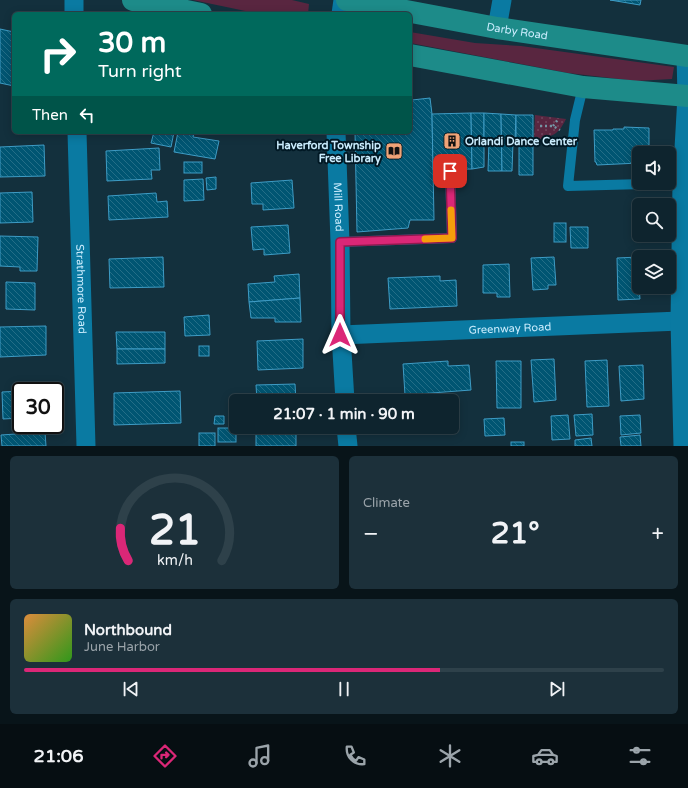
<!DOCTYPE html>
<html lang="en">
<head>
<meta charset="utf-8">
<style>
  :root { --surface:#0e242e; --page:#1c303a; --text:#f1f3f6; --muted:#9ba4aa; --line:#2e414a; --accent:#db2777 }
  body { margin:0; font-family:"Varela Round",sans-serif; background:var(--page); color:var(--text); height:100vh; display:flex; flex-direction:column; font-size:15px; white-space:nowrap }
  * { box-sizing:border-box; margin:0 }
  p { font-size:13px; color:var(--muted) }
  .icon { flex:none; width:22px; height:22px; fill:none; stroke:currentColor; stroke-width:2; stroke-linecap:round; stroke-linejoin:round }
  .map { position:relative; height:446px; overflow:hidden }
  .sheet { display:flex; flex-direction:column; gap:10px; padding:10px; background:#081419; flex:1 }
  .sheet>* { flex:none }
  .hud { position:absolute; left:12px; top:12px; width:400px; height:122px; border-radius:6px; box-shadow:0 2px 10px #0003,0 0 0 1px var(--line); background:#00695c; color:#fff; overflow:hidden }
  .fabs { position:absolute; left:632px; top:146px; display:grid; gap:8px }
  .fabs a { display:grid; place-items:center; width:44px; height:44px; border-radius:6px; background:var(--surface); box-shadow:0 2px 10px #0003,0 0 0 1px var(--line); font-size:20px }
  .speed { position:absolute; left:12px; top:382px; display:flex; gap:8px; font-size:20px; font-weight:700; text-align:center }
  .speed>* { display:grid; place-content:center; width:52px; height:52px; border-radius:50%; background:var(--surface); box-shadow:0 2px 10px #0003,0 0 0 1px var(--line); line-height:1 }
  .speed .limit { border:2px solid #111; border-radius:6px; background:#fff; color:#111 }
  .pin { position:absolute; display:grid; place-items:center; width:34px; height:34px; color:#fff; margin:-17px; border-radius:8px; box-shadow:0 2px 6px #0006 }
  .me { position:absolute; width:44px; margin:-22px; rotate:0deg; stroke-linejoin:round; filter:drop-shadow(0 0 3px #0008) }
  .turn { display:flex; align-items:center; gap:14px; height:84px; padding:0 20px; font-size:18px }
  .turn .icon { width:52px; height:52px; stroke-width:2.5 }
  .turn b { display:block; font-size:28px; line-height:34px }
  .then { display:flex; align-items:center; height:38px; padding:0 20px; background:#0003; gap:8px; font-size:15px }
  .big { font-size:30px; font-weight:800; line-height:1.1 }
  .sheet .tile { flex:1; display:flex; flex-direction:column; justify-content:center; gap:6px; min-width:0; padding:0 14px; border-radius:6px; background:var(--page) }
  .sheet .dial { align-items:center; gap:0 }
  .dial svg { height:104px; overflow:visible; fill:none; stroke:var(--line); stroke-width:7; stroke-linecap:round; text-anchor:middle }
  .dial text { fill:var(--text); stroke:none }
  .song { display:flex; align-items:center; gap:12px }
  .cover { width:48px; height:48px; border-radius:6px; background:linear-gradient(135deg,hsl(30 70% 55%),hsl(110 70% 35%)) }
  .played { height:4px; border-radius:2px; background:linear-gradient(90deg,var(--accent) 65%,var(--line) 65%) }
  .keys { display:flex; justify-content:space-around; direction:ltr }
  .heat { display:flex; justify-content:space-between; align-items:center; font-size:22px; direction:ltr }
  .sheet .tiles { flex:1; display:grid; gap:10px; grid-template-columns:1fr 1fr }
  .tile:last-child { grid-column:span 2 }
  .trip { position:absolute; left:229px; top:394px; width:230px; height:40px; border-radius:6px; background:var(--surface); box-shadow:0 2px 10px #0003,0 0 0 1px var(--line); font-weight:800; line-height:40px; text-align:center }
  .tab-bar { display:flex; height:64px; justify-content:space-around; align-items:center; background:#060e12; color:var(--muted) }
  .tab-bar .icon { width:28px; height:28px }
  .tab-bar .selected { color:var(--accent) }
  .tab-bar b { font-size:18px; color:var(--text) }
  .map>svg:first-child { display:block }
  .grass { fill:#592640 }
  .garden { fill:url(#garden-dots) }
  .building { fill:url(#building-back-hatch); stroke:#3e9cc5 }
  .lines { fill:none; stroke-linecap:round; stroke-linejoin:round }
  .path { stroke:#7494a3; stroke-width:2.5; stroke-dasharray:2 3; stroke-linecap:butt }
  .service { stroke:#0a7aa2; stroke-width:10 }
  .minor { stroke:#0a7aa2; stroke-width:19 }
  .primary { stroke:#1d8b89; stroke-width:22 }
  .route-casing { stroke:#8e194d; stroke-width:10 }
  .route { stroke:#db2777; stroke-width:7 }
  .slow { stroke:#f59e0b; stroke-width:7 }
  .labels { text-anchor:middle; stroke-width:4; stroke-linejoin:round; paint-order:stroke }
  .street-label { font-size:11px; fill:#cbedfe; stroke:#001824 }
  .poi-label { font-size:11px; font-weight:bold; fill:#cbedfe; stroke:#001824; text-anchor:start }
</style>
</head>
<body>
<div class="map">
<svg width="688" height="446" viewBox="0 0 688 446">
  <defs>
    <pattern id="garden-dots" width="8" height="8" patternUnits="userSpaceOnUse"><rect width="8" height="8" fill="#592640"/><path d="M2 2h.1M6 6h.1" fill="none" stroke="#70465d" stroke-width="1.8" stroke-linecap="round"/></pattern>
    <pattern id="building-back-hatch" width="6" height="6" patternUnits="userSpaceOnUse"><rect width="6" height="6" fill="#005572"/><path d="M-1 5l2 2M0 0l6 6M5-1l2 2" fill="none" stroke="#246e87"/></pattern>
  </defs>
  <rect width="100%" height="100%" fill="#13303d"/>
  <g class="grass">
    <path d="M193,0H292L309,4L308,14H260Z"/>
    <path d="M410,32L475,43L521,46L674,67L672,79L636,81L568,73L410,43Z"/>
  </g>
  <path class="garden" d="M535,115L566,119C557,137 553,135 534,141Z"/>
  <g class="building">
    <path d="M610,0H641L640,5Z"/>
    <path d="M0,29L14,32V86L0,83Z"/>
    <path d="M410,92H411L412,100L430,98L432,114L434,220H410L408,228L357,232L355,132H410Z"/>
    <path d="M471,113L472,169L433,170L432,114Z"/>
    <path d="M471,113H484V167L472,169Z"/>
    <path d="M484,113L501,114L502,171H488L489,140H484Z"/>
    <path d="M501,114L516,115L515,141L513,142L512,171H502Z"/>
    <path d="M516,115H533V175H519V145L516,146Z"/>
    <path d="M624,127L649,128V153H639V163L597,165L596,162H595L594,130H613V129H624Z"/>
    <path d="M154,132H174L171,147L151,143Z"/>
    <path d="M178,132H194L193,137L219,141L215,159L174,152Z"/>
    <path d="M44,145L45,176L0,177V147Z"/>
    <path d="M159,148L160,170H151L152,179L107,181L106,151Z"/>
    <rect x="184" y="162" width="18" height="11"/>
    <path d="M216,177V189L207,190L206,178Z"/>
    <path d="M203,179L204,200L184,201V180Z"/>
    <path d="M292,180L294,208L263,210V204H252L251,183Z"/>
    <path d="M32,192L33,222L0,223V193Z"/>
    <path d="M156,193L157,202L167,201L168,217L109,220L108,196Z"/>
    <rect x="554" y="223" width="12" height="19"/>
    <path d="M288,225L290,253L264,255V249L253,250L251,227Z"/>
    <path d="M570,227H588V248H571Z"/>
    <path d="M0,236L38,237L37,271H20V267L0,266Z"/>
    <path d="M163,257L164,287L110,288L109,259Z"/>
    <path d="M554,257L556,285H548V289L533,290L531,258Z"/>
    <path d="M639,257V287L640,299L618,300L617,258Z"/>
    <path d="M509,264L510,297H497V293H483V265Z"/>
    <path d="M299,274L300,298L249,302L248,284L275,282L274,276Z"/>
    <path d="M440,276V281L456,280L457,306L390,309L388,278Z"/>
    <path d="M6,282L35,283V310L6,309Z"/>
    <path d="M300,298L301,322H275V318H251L249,302Z"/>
    <path d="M209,315L210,335L185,336L184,317Z"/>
    <path d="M46,326V355L0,357V327Z"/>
    <path d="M116,332H165V349H117Z"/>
    <path d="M303,339V368L258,370L257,341Z"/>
    <rect x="199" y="346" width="10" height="10"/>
    <path d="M117,349H165V363L117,364Z"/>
    <path d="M554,359L556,400L534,402L531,360Z"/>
    <path d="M607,360L609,406L587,407L585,361Z"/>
    <path d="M448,361V366L469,365L471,390L405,395L403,364Z"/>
    <path d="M496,361H521V408H497Z"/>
    <path d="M643,365L644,399L621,401L619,366Z"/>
    <path d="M295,384L296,401H257L256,385Z"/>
    <path d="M41,390V391H21V418L3,419L2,392Z"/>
    <path d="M180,391L181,423L114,425V393Z"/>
    <path d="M592,414L593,435L576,436L574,415Z"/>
    <path d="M568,415L570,439L552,440L551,416Z"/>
    <path d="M640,415L641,433L621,435L620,416Z"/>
    <path d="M215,416H224V424H214Z"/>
    <path d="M504,418L505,435L485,436L484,419Z"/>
    <rect x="218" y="428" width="18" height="14"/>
    <path d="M296,430V446H256V431Z"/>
    <path d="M45,432L46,446H2L1,435Z"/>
    <rect x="199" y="433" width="16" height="13"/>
    <path d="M640,435L641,446H621L620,437Z"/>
    <path d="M591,438L592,446H575V440Z"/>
    <rect x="511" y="442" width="13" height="4"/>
  </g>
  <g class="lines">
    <g class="path">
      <path d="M540,126H553L560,130"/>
      <path d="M553,126L559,118"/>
    </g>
    <g class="service">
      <path d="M583,87L575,120L568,186L682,183"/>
      <path d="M340,242L452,238L450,171"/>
    </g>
    <g class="minor">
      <path d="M74,0V14"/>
      <path d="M341,14L343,0"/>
      <path d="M497,28L502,0"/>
      <path id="s1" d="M77,132L86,446"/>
      <path id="s2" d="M336,132L340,242L341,335L345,401"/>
      <path id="s3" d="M341,335L680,321"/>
      <path d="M346,427L348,446"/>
      <path d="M683,446L680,321L682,183L687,96L686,56"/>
    </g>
    <g class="primary">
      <path d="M133,0L201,14"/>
      <path id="s4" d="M347,0L497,28L688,56"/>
      <path d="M410,55L583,87L688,96"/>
    </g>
  </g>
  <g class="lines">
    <g class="route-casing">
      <path id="route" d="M340,335V242L452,238L450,171"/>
    </g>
    <use href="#route" class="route"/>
    <path class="slow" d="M425,239L452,238L451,210"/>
  </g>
  <defs>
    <g id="building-square" transform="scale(0.9)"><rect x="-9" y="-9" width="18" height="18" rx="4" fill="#efa377" stroke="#001824"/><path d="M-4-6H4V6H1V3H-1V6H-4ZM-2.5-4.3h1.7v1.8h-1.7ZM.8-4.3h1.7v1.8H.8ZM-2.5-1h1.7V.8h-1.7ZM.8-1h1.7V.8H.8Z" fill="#111"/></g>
    <g id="library-square" transform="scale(0.9)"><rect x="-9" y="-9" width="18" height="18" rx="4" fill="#efa377" stroke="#001824"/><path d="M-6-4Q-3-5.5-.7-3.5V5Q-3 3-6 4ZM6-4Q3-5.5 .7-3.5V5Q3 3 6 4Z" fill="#111"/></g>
  </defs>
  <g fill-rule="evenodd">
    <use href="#building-square" x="452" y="141"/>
    <use href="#library-square" x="394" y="151"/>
  </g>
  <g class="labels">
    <g class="street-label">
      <text dy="4" stroke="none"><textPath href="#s4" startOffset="173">Darby Road</textPath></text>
      <text dy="4" stroke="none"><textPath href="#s2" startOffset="75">Mill Road</textPath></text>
      <text dy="4" stroke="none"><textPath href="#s1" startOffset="157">Strathmore Road</textPath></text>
      <text dy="4" stroke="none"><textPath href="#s3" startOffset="169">Greenway Road</textPath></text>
    </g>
    <g class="poi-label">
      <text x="465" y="145">Orlandi Dance Center</text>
      <text x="381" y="149" text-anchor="end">Haverford Township<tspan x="381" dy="13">Free Library</tspan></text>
    </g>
  </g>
</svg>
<div class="fabs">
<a><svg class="icon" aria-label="sound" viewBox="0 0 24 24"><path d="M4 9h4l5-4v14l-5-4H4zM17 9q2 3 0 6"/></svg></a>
<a><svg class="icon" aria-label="search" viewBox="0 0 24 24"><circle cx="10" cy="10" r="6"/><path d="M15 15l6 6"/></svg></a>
<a><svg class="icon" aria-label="layers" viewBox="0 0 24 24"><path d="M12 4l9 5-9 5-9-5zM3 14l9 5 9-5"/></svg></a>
</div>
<div class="speed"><div class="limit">30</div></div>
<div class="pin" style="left:450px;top:171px;background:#d93025"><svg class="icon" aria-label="arrive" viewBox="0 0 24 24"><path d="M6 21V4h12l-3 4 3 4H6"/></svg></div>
<svg class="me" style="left:340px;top:335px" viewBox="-20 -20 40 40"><path d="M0-17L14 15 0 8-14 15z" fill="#db2777" stroke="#fff" stroke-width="4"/></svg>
<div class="trip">21:07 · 1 min · 90 m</div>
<div class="hud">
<div class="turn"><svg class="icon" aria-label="right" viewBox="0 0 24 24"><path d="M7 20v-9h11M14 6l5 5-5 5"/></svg><div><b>30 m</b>Turn right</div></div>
<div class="then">Then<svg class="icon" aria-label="left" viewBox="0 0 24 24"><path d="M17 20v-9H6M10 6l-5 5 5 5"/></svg></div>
</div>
</div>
<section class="sheet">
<div class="tiles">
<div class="tile dial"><svg viewBox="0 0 100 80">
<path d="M14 69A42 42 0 1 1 86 69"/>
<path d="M14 69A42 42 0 0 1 8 44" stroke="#db2777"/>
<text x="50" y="56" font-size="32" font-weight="700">21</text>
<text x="50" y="72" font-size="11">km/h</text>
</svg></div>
<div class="tile"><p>Climate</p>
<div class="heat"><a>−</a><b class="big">21°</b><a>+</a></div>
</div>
<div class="tile">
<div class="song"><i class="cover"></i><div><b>Northbound</b><p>June Harbor</p></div></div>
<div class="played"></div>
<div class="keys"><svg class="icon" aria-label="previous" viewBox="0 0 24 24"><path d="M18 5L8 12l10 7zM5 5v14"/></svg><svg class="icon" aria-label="pause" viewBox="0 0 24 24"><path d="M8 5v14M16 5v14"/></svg><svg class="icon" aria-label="next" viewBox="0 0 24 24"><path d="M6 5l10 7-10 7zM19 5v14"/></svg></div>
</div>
</div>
</section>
<nav class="tab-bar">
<b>21:06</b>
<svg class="icon selected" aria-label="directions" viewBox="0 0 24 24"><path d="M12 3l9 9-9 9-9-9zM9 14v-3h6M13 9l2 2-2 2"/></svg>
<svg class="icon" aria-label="music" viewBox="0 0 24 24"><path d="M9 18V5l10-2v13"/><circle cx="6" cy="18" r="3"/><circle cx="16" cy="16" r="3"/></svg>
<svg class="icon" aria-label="phone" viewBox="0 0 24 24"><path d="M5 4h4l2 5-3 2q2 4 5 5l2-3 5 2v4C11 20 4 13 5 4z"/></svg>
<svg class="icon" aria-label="climate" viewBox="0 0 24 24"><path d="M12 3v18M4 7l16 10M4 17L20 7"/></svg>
<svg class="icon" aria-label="car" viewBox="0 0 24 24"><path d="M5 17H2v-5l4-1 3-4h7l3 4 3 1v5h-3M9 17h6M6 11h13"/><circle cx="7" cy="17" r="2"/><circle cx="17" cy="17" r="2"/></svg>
<svg class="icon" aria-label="filters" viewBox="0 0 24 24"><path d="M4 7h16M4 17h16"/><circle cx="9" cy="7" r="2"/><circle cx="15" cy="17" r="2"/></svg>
</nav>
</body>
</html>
